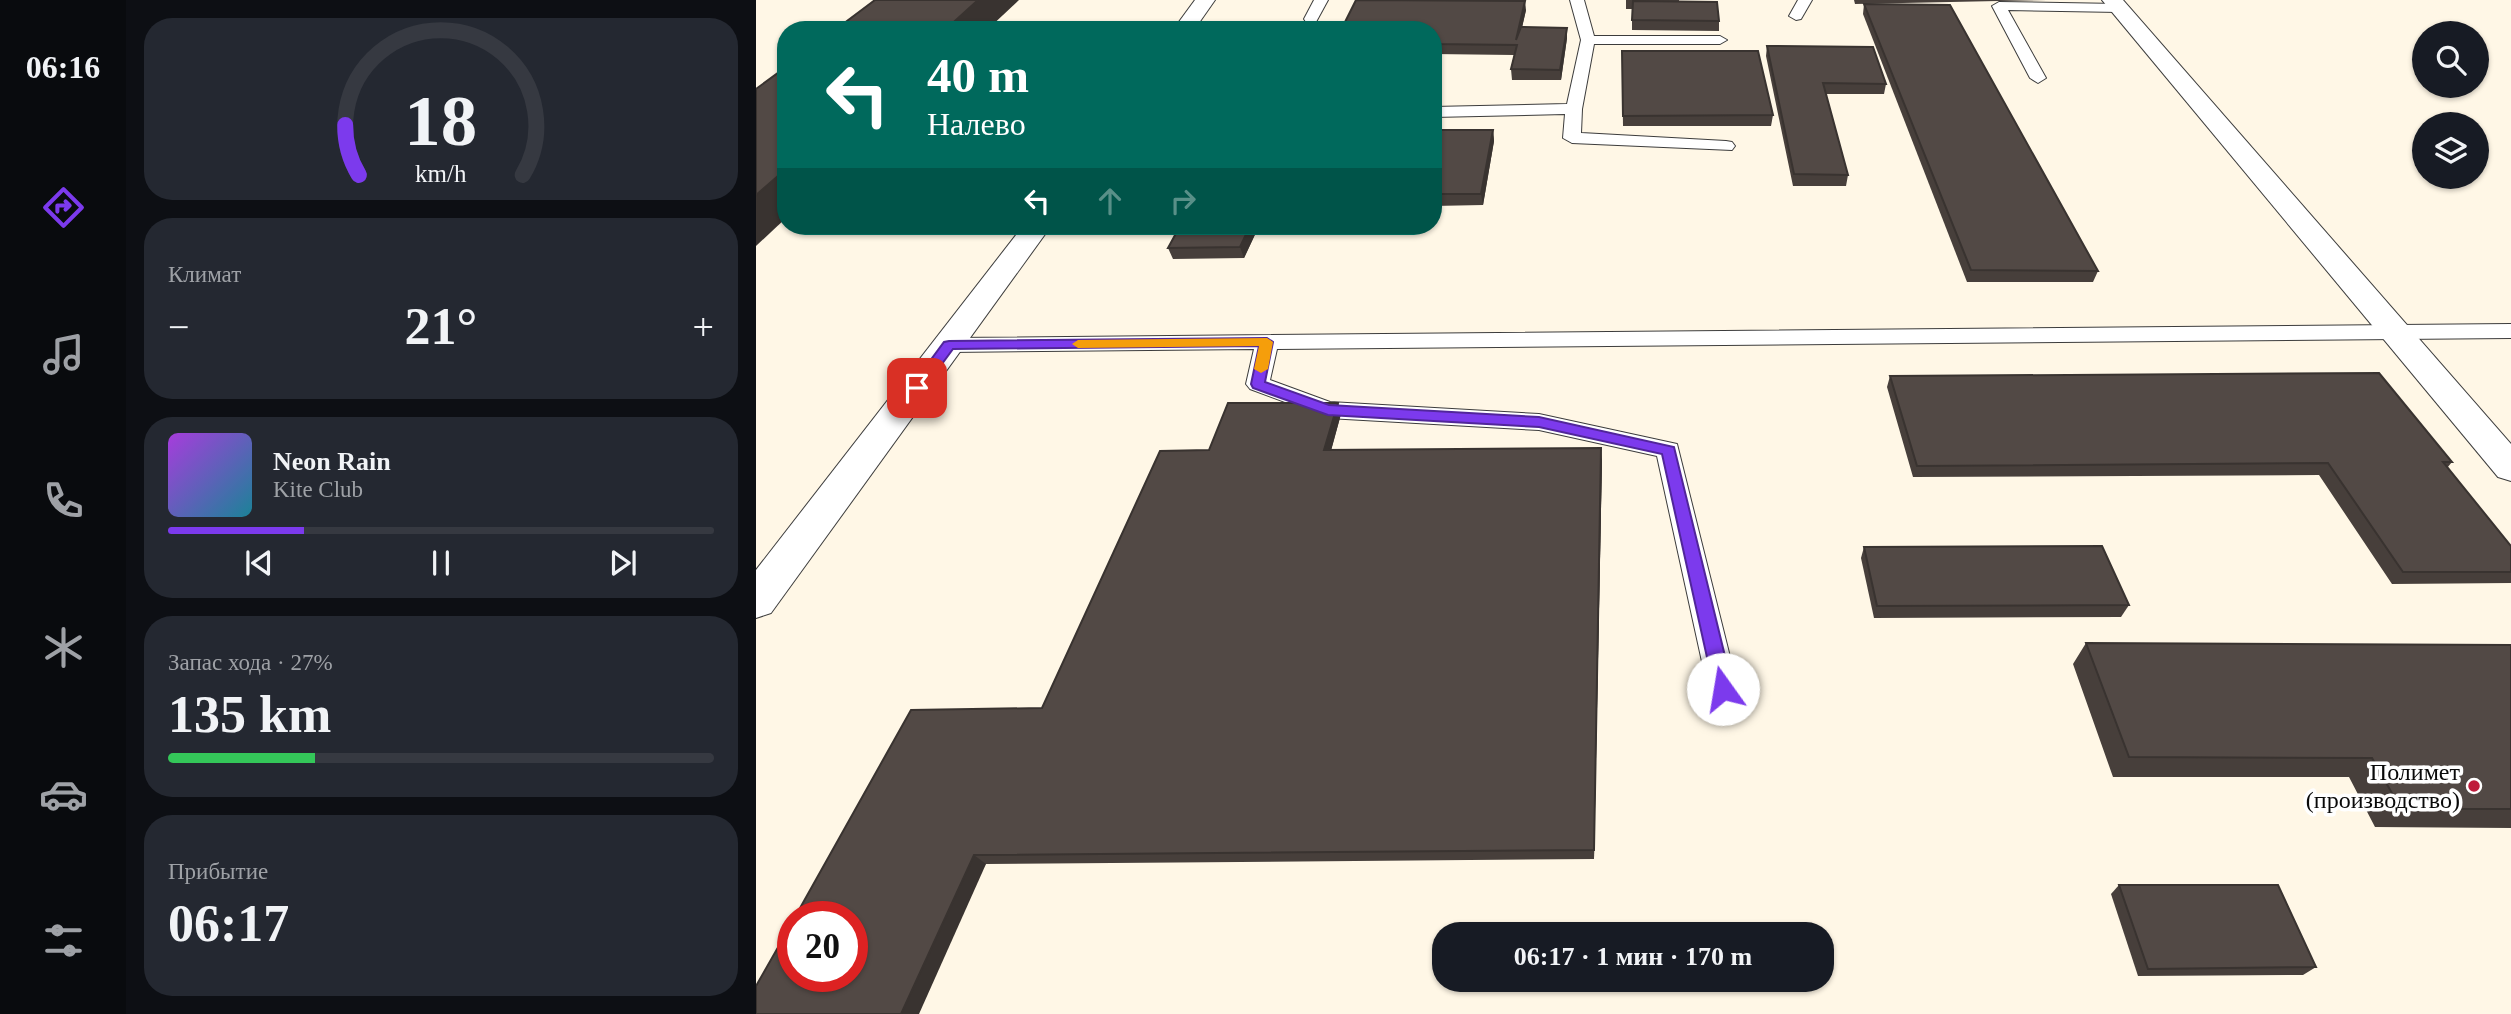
<!DOCTYPE html>
<html lang="ru">
<head>
<meta charset="utf-8">
<style>
  :root { --surface:#171b24; --page:#242831; --text:#f1f3f6; --muted:#9ea1a6; --line:#363941; --accent:#7c3aed }
  body { margin:0; font-family:Georgia,serif; background:var(--page); color:var(--text); height:100vh; display:flex; flex-direction:column; font-size:26px; white-space:nowrap }
  * { box-sizing:border-box; margin:0 }
  p { font-size:23px; color:var(--muted) }
  .icon { flex:none; width:38px; height:38px; fill:none; stroke:currentColor; stroke-width:2; stroke-linecap:round; stroke-linejoin:round }
  .map { position:relative; flex:1; overflow:hidden }
  .panel { display:flex; flex-direction:column; gap:18px; padding:18px; background:#0d0f14; width:630px }
  .panel>* { flex:none }
  .banner { position:absolute; left:21px; top:21px; width:665px; height:214px; border-radius:28px; box-shadow:0 2px 5px #0004; background:#00695c; color:#fff; overflow:hidden }
  .fabs { position:absolute; left:1656px; top:21px; display:grid; gap:14px }
  .fabs a { display:grid; place-items:center; width:77px; height:77px; border-radius:50%; background:var(--surface); box-shadow:0 2px 5px #0004; font-size:35px }
  .speed { position:absolute; left:21px; top:901px; display:flex; gap:14px; font-size:35px; font-weight:700; text-align:center }
  .speed>* { display:grid; place-content:center; width:91px; height:91px; border-radius:50%; background:var(--surface); box-shadow:0 2px 5px #0004; line-height:1 }
  .speed .limit { border:10px solid #d22; background:#fff; color:#111 }
  .pin { position:absolute; display:grid; place-items:center; width:60px; height:60px; color:#fff; margin:-30px; border-radius:14px; box-shadow:0 4px 10px #0006 }
  .me { position:absolute; width:77px; margin:-38px; rotate:347deg; stroke-linejoin:round; filter:drop-shadow(0 0 5px #0008) }
  .turn { display:flex; align-items:center; gap:24px; height:147px; padding:0 35px; font-size:32px }
  .turn .icon { width:91px; height:91px; stroke-width:2.5 }
  .turn b { display:block; font-size:49px; line-height:60px }
  .lanes { display:flex; align-items:center; height:66px; padding:0 35px; background:#0003; justify-content:center; gap:35px; direction:ltr }
  .lanes .off { opacity:.35 }
  .big { font-size:52px; font-weight:700; line-height:1.1 }
  .panel .widget { flex:1; display:flex; flex-direction:column; justify-content:center; gap:10px; min-width:0; padding:0 24px; border-radius:28px; background:var(--page) }
  .panel .dial { align-items:center; gap:0 }
  .dial svg { height:182px; overflow:visible; fill:none; stroke:var(--line); stroke-width:7; stroke-linecap:round; text-anchor:middle }
  .dial text { fill:var(--text); stroke:none }
  .song { display:flex; align-items:center; gap:21px }
  .cover { width:84px; height:84px; border-radius:10px; background:linear-gradient(135deg,hsl(280 70% 55%),hsl(190 70% 35%)) }
  .played { height:7px; border-radius:4px; background:linear-gradient(90deg,var(--accent) 25%,var(--line) 25%) }
  .keys { display:flex; justify-content:space-around; direction:ltr }
  .heat { display:flex; justify-content:space-between; align-items:center; font-size:38px; direction:ltr }
  .charge { height:10px; border-radius:5px; background:linear-gradient(90deg,#34c759 27%,var(--line) 0) }
  .trip { position:absolute; left:676px; top:922px; width:402px; height:70px; border-radius:28px; background:var(--surface); box-shadow:0 2px 5px #0004; font-weight:700; line-height:70px; text-align:center }
  main { display:flex; flex:1; min-height:0 }
  .dock { display:flex; flex-direction:column; width:126px; justify-content:space-around; align-items:center; background:#090b0e; color:var(--muted) }
  .dock .icon { width:49px; height:49px }
  .dock .on { color:var(--accent) }
  .dock b { font-size:32px; color:var(--text) }
  .map>svg:first-child { display:block }
  .lines { fill:none; stroke-linecap:round; stroke-linejoin:round }
  .service-casing { stroke:#3c3c3c; stroke-width:2 }
  .minor-casing { stroke:#3c3c3c; stroke-width:2 }
  .service { fill:#fff; fill-rule:evenodd }
  .minor { fill:#fff; fill-rule:evenodd }
  .wall { fill:#473f3b }
  .shaded-wall { fill:#393330 }
  .building { fill:#524945; stroke:#393330; stroke-width:2 }
  .route { fill:#7c3aed; stroke:#51269a; stroke-width:2 }
  .slow { fill:#f59e0b }
  .poi-dot { fill:#bf1c3b; stroke:#fff; stroke-width:2.5 }
  .labels { text-anchor:middle; stroke-width:7; stroke-linejoin:round; paint-order:stroke }
  .near-poi-label { font-size:24px; fill:#090909; stroke:#fff; text-anchor:end }
</style>
</head>
<body>
<main>
<nav class="dock">
<b>06:16</b>
<svg class="icon on" aria-label="directions" viewBox="0 0 24 24"><path d="M12 3l9 9-9 9-9-9zM9 14v-3h6M13 9l2 2-2 2"/></svg>
<svg class="icon" aria-label="music" viewBox="0 0 24 24"><path d="M9 18V5l10-2v13"/><circle cx="6" cy="18" r="3"/><circle cx="16" cy="16" r="3"/></svg>
<svg class="icon" aria-label="phone" viewBox="0 0 24 24"><path d="M5 4h4l2 5-3 2q2 4 5 5l2-3 5 2v4C11 20 4 13 5 4z"/></svg>
<svg class="icon" aria-label="climate" viewBox="0 0 24 24"><path d="M12 3v18M4 7l16 10M4 17L20 7"/></svg>
<svg class="icon" aria-label="car" viewBox="0 0 24 24"><path d="M5 17H2v-5l4-1 3-4h7l3 4 3 1v5h-3M9 17h6M6 11h13"/><circle cx="7" cy="17" r="2"/><circle cx="17" cy="17" r="2"/></svg>
<svg class="icon" aria-label="filters" viewBox="0 0 24 24"><path d="M4 7h16M4 17h16"/><circle cx="9" cy="7" r="2"/><circle cx="15" cy="17" r="2"/></svg>
</nav>
<section class="panel">
<div class="widget dial"><svg viewBox="0 0 100 80">
<path d="M14 69A42 42 0 1 1 86 69"/>
<path d="M14 69A42 42 0 0 1 8 47" stroke="#7c3aed"/>
<text x="50" y="56" font-size="32" font-weight="700">18</text>
<text x="50" y="72" font-size="11">km/h</text>
</svg></div>
<div class="widget"><p>Климат</p>
<div class="heat"><a>−</a><b class="big">21°</b><a>+</a></div>
</div>
<div class="widget">
<div class="song"><i class="cover"></i><div><b>Neon Rain</b><p>Kite Club</p></div></div>
<div class="played"></div>
<div class="keys"><svg class="icon" aria-label="previous" viewBox="0 0 24 24"><path d="M18 5L8 12l10 7zM5 5v14"/></svg><svg class="icon" aria-label="pause" viewBox="0 0 24 24"><path d="M8 5v14M16 5v14"/></svg><svg class="icon" aria-label="next" viewBox="0 0 24 24"><path d="M6 5l10 7-10 7zM19 5v14"/></svg></div>
</div>
<div class="widget"><p>Запас хода · 27%</p><b class="big">135 km</b><div class="charge"></div></div>
<div class="widget"><p>Прибытие</p><b class="big">06:17</b></div>
</section>
<div class="map">
<svg width="1755" height="1014" viewBox="0 0 1755 1014">
  <rect width="100%" height="100%" fill="#fff7e6"/>
  <g class="lines">
    <g class="service-casing">
      <g id="service">
        <path d="M558,0H572L560,22H550L548,19Z"/>
        <path d="M814,0H828L838,36H964L971,40L964,44H838L826,109L825,133L970,141L976,142L979,146L976,150L816,143L807,138L809,114L677,117V107L811,104L825,40Z"/>
        <path d="M1042,0H1056L1045,19L1040,20L1033,16Z"/>
        <path d="M1243,2L1363,4L1370,8L1363,12L1252,10L1290,78L1282,83L1274,78L1236,6Z"/>
        <path d="M1755,324V338L521,349L514,380L574,402L783,414L921,444L982,689L978,698L967,702L956,698L952,689L901,456L783,430L572,418L494,389L490,384L498,349L193,352L185,350L182,345L185,340L193,338Z"/>
      </g>
    </g>
    <g class="minor-casing">
      <g id="minor">
        <path d="M439,0H459L438,30H417Z"/>
        <path d="M1346,0H1367L1755,444V481L1742,477Z"/>
        <path d="M267,226H295L15,613L0,618V570Z"/>
      </g>
    </g>
    <use href="#service" class="service"/>
    <use href="#minor" class="minor"/>
  </g>
  <g class="wall">
    <path d="M870,0H923V1L963,21V31L876,30V9H870Z"/>
    <path d="M1098,0H1291L1099,4Z"/>
    <path d="M1108,4L1342,271L1337,282H1211L1107,14Z"/>
    <path d="M770,10L766,27L811,28V38L805,80H756L755,69L758,55L677,54V30Z"/>
    <path d="M1011,46L1130,84L1128,94H1069L1092,175L1090,186H1037L1010,56Z"/>
    <path d="M866,51L1017,115L1015,126H867Z"/>
    <path d="M677,130H737L738,141L727,205L677,206Z"/>
    <path d="M503,226L488,258L417,259L412,248Z"/>
    <path d="M1134,376L1696,462L1691,468L1755,546V583L1636,584L1563,475L1157,477L1131,387Z"/>
    <path d="M582,403L585,414L575,450L846,460L838,859L230,864L0,1014L286,708L453,450Z"/>
    <path d="M1108,547L1373,605L1365,617L1118,618L1105,558Z"/>
    <path d="M1330,643L1755,645V828L1619,827L1593,777H1357L1317,664Z"/>
    <path d="M1363,885L1560,967L1547,975L1382,976L1355,894Z"/>
  </g>
  <g class="shaded-wall">
    <path d="M222,0H263L231,30H189Z"/>
    <path d="M769,1L770,10L761,50L760,40Z"/>
    <path d="M811,28V38L805,80L804,70Z"/>
    <path d="M737,130L738,141L727,205L725,194Z"/>
    <path d="M30,169V218L0,246V195Z"/>
    <path d="M494,226H503L488,258L484,247Z"/>
    <path d="M582,403L585,414L572,462L568,450Z"/>
    <path d="M845,448L846,460L838,859V850Z"/>
    <path d="M218,855L230,864L163,1014H145Z"/>
  </g>
  <g class="building">
    <path d="M119,0H222L189,30H79Z"/>
    <path d="M600,0L769,1L760,40L765,27L811,28L804,70L755,69L761,45L677,44V30H585Z"/>
    <path d="M877,1L961,2L963,21L876,20Z"/>
    <path d="M1108,4L1194,5L1342,271L1215,270Z"/>
    <path d="M1011,46L1117,47L1130,84L1067,83L1092,175L1038,174Z"/>
    <path d="M866,51H1002L1017,115L867,116Z"/>
    <path d="M30,67V169L0,195V89Z"/>
    <path d="M677,130H737L725,194H677Z"/>
    <path d="M424,226H494L484,247L412,248Z"/>
    <path d="M1623,373L1696,462H1687L1755,546V572H1647L1572,463L1161,466L1134,376Z"/>
    <path d="M472,403H582L568,450L845,448L838,850L218,855L145,1014H0V986L37,921V976H96V917H39L155,710L286,708L404,451L453,450Z"/>
    <path d="M1346,546L1373,605L1121,606L1108,547Z"/>
    <path d="M1330,643L1755,645V809H1645L1616,758L1373,757Z"/>
    <path d="M1363,885H1522L1560,967L1392,969Z"/>
  </g>
  <path class="route" d="M511,338L517,342L509,382L573,405L783,417L918,447L977,689L974,695L967,697L961,695L958,689L906,454L783,427L572,415L497,388L495,384L503,346L197,349L166,391H156L154,388L188,342L193,341Z"/>
  <path class="slow" d="M511,338L517,342L512,369L505,373L498,369L503,346L322,348L316,344L322,340Z"/>
  <circle class="poi-dot" cx="1718" cy="786" r="7"/>
  <g class="labels">
    <g class="near-poi-label">
      <text x="1704" y="780">Полимет<tspan x="1704" dy="28">(производство)</tspan></text>
    </g>
  </g>
</svg>
<div class="fabs">
<a><svg class="icon" aria-label="search" viewBox="0 0 24 24"><circle cx="10" cy="10" r="6"/><path d="M15 15l6 6"/></svg></a>
<a><svg class="icon" aria-label="layers" viewBox="0 0 24 24"><path d="M12 4l9 5-9 5-9-5zM3 14l9 5 9-5"/></svg></a>
</div>
<div class="speed"><div class="limit">20</div></div>
<div class="pin" style="left:161px;top:388px;background:#d93025"><svg class="icon" aria-label="arrive" viewBox="0 0 24 24"><path d="M6 21V4h12l-3 4 3 4H6"/></svg></div>
<svg class="me" style="left:967px;top:689px" viewBox="-20 -20 40 40"><circle r="19" fill="#fff"/><path d="M0-13L10 11 0 6-10 11z" fill="#7c3aed"/></svg>
<div class="trip">06:17 · 1 мин · 170 m</div>
<div class="banner">
<div class="turn"><svg class="icon" aria-label="left" viewBox="0 0 24 24"><path d="M17 20v-9H6M10 6l-5 5 5 5"/></svg><div><b>40 m</b>Налево</div></div>
<div class="lanes"><svg class="icon" aria-label="left" viewBox="0 0 24 24"><path d="M17 20v-9H6M10 6l-5 5 5 5"/></svg><svg class="icon off" aria-label="ahead" viewBox="0 0 24 24"><path d="M12 20V5M6 11l6-6 6 6"/></svg><svg class="icon off" aria-label="right" viewBox="0 0 24 24"><path d="M7 20v-9h11M14 6l5 5-5 5"/></svg></div>
</div>
</div>
</main>
</body>
</html>
